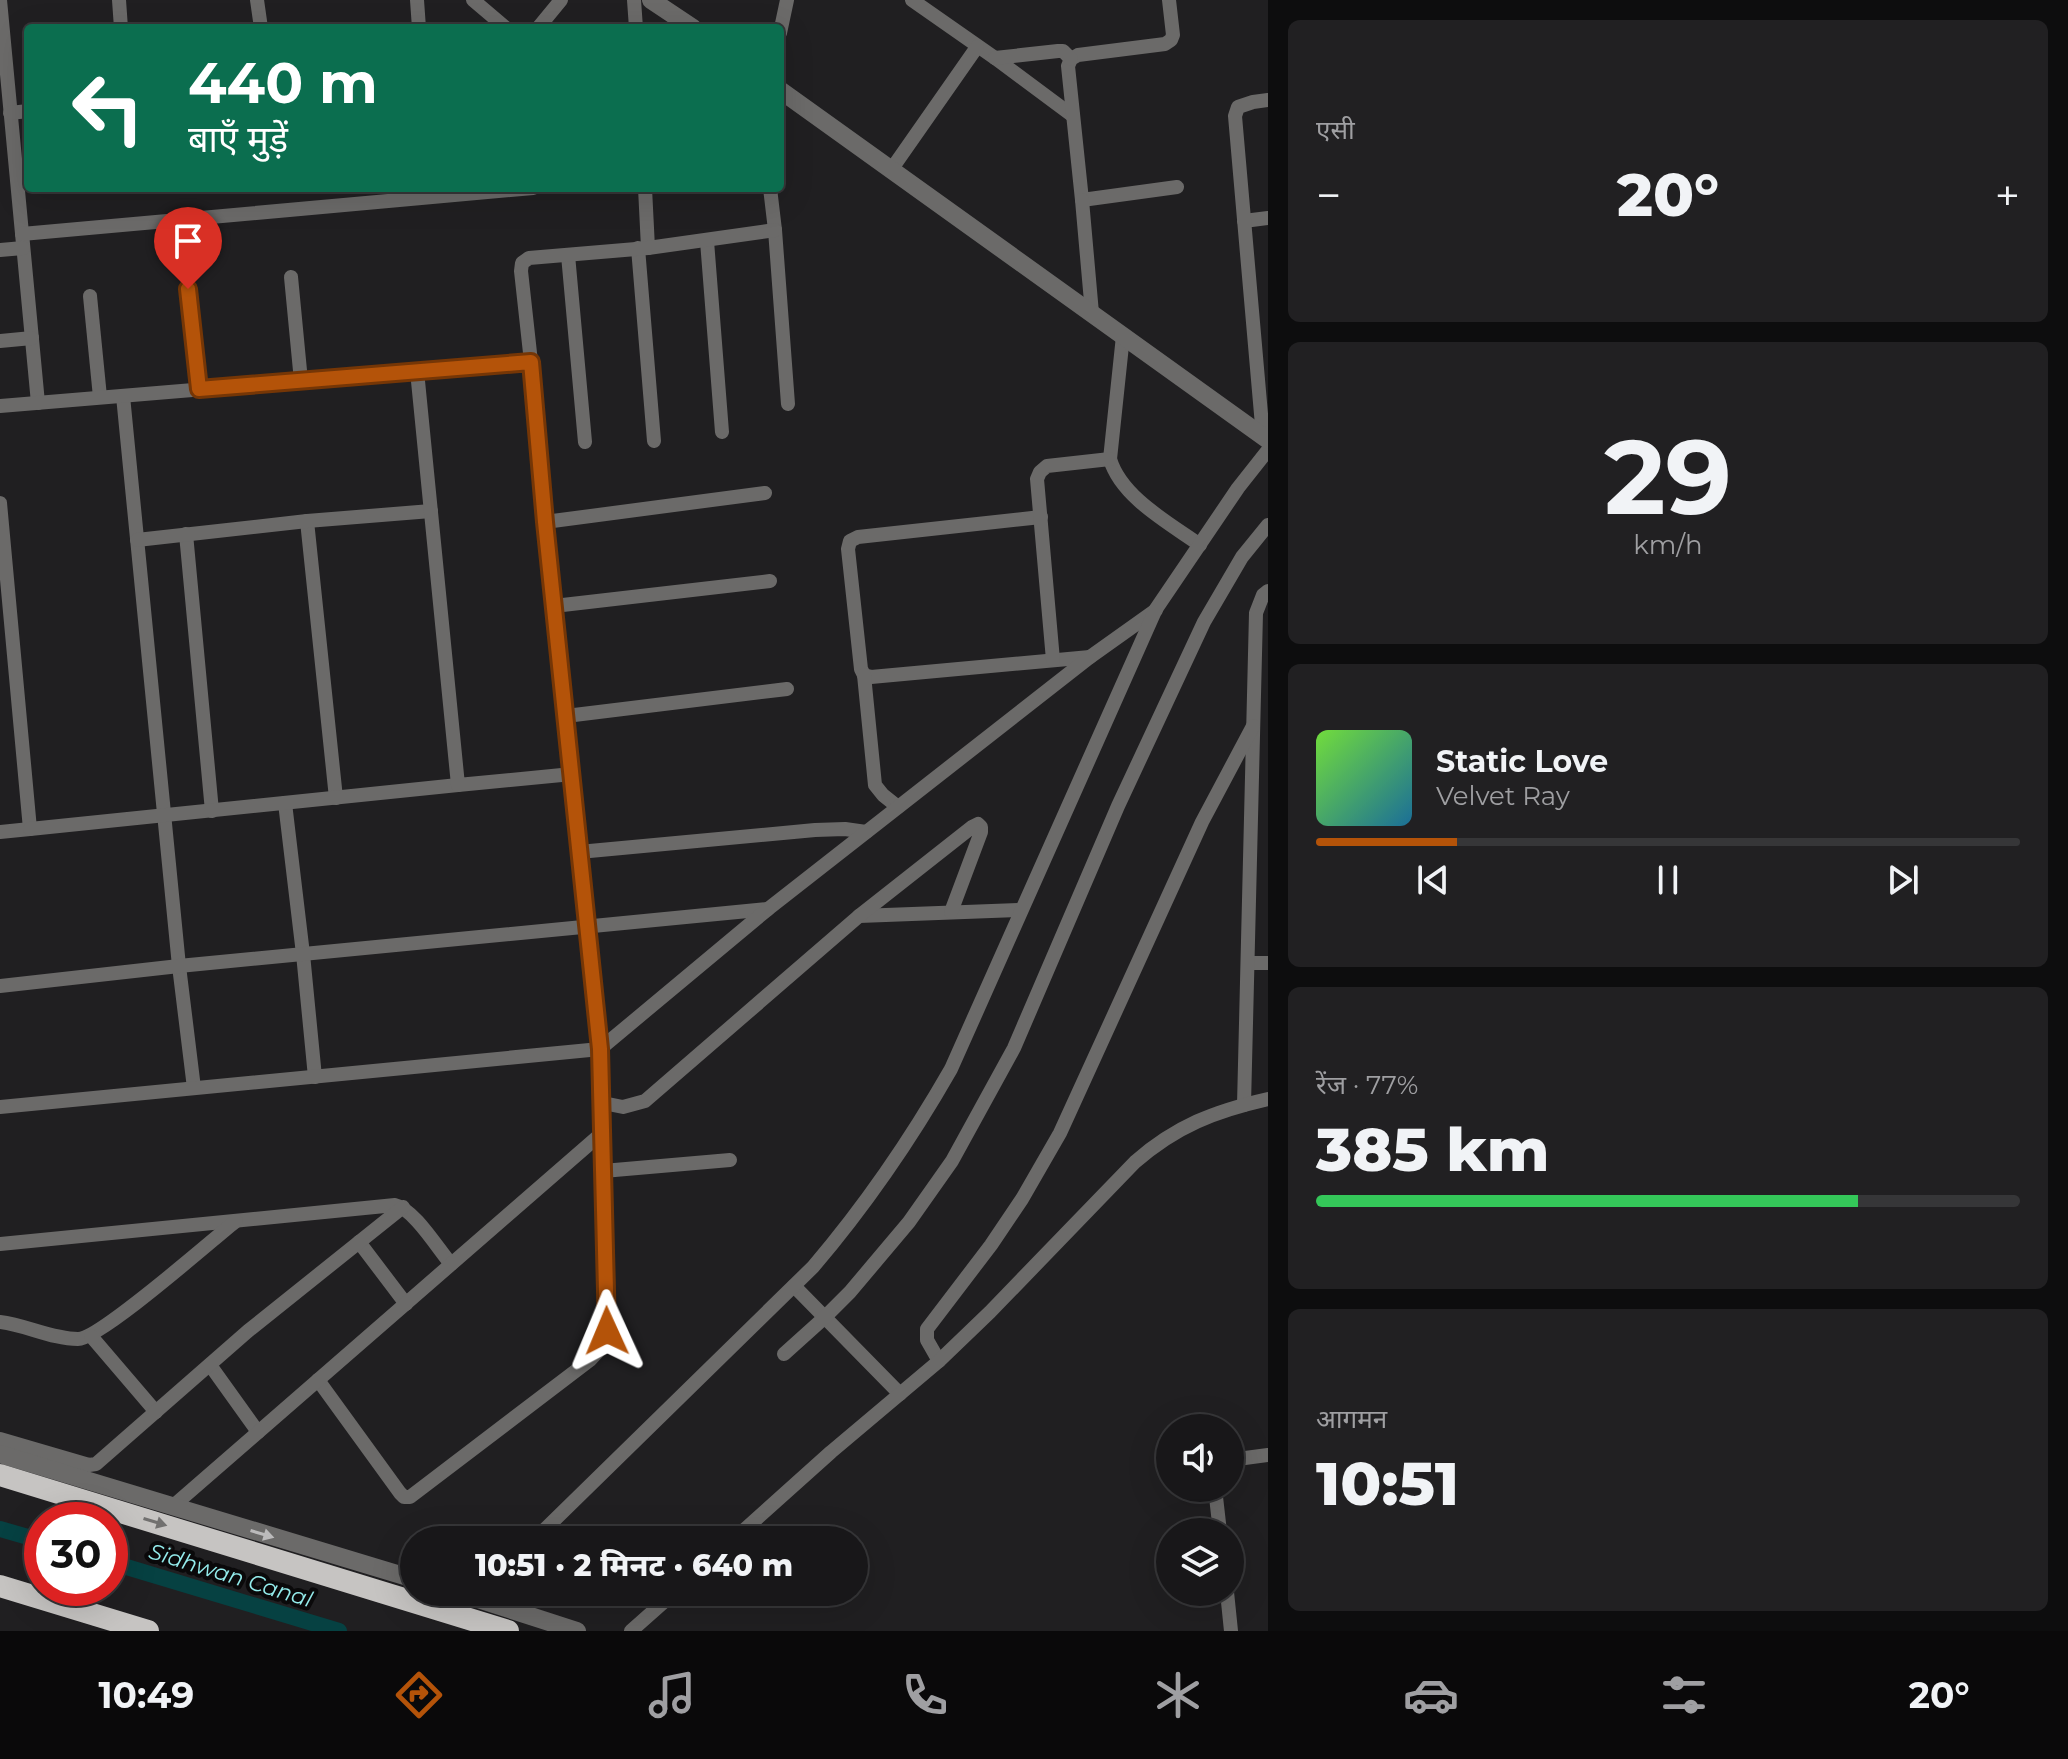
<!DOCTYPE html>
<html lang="hi">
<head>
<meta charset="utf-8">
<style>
  :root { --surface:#181719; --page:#212022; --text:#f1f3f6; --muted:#9f9fa2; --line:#363638; --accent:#b45309 }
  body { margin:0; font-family:Montserrat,"Noto Sans Devanagari",sans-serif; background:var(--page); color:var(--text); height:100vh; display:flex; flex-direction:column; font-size:30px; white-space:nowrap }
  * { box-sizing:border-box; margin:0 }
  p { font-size:26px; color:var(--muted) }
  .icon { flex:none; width:44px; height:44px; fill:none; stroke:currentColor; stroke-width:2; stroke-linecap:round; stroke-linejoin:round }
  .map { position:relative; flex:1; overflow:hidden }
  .side { display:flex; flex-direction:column; gap:20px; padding:20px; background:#0d0d0e; width:800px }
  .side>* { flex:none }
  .banner { position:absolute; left:24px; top:24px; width:760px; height:168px; border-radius:8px; box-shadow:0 8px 32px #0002,0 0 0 2px var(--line); background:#0b6e4f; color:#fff; overflow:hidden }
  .tools { position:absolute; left:1156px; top:1414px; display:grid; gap:16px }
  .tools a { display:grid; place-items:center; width:88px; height:88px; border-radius:50%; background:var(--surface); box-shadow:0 8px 32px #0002,0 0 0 2px var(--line); font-size:40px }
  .speed { position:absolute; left:24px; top:1502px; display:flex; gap:16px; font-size:40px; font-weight:700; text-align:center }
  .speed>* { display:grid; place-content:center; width:104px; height:104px; border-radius:50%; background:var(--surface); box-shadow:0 8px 32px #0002,0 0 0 2px var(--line); line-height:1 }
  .speed .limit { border:12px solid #d22; background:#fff; color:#111 }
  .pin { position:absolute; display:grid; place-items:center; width:68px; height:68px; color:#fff; margin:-82px -34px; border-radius:50% 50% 50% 0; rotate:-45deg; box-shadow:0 0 8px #0007 }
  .pin .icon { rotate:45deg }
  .me { position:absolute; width:88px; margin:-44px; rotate:359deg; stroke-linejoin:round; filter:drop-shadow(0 0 6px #0008) }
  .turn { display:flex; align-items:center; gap:28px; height:168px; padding:0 32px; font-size:36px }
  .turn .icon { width:104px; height:104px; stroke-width:2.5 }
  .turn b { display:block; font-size:56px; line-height:68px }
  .big { font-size:60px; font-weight:800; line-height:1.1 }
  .side .tile { flex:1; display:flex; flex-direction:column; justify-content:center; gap:12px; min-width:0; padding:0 28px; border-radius:12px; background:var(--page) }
  .side .dial { align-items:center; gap:0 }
  .dial b { font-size:104px; line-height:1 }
  .song { display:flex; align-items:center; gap:24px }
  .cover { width:96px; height:96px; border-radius:12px; background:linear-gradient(135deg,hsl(100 70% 55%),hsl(200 70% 35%)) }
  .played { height:8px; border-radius:4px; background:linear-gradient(90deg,var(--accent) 20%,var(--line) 20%) }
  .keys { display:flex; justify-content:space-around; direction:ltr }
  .heat { display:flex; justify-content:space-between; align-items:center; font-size:44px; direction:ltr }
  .charge { height:12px; border-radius:6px; background:linear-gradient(90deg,#34c759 77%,var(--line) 0) }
  .trip { position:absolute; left:400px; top:1526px; width:468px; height:80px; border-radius:40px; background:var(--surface); box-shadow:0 8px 32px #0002,0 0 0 2px var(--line); font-weight:800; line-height:80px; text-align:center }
  .dock { display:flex; height:128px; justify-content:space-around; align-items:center; background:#0a090a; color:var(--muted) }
  .dock .icon { width:56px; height:56px }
  .dock .current { color:var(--accent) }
  .dock b { font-size:36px; color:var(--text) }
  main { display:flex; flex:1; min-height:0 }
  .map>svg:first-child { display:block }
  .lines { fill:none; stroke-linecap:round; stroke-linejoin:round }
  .canal { stroke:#064142; stroke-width:16 }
  .minor { stroke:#6b6a69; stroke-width:14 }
  .tertiary { stroke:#6b6a69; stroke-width:18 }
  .trunk { stroke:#c6c4c2; stroke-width:22 }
  .oneway { fill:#71706f }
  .oneway2 { fill:#bbbabb }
  .route-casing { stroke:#753606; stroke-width:20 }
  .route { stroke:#b45309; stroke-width:14 }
  .labels { text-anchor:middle; stroke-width:8; stroke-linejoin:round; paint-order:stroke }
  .water-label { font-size:22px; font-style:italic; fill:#94ecec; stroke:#0a090a }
</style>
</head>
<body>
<main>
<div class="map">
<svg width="1268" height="1631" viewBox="0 0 1268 1631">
  <rect width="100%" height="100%" fill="#201f21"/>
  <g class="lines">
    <g class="canal">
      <path d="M0,1529L42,1541"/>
      <path d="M110,1562L339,1631"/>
    </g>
    <g class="minor">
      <path d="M0,0L38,403"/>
      <path d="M119,0L121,28"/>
      <path d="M257,0L261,28"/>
      <path d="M417,0L419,28"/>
      <path d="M473,0L506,28"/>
      <path d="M634,0L636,28"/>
      <path d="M912,0L995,58L1073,116"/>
      <path d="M1169,0L1173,35L1171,40L1165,44L1078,55L1071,59L1068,66L1082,200L1177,187"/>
      <path d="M538,28L561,0"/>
      <path d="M780,33L787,0"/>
      <path d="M995,58L1058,51H1063L1071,59"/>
      <path d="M10,113L28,111"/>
      <path d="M891,170L977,47"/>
      <path d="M645,188L648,248"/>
      <path d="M770,188L775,230L788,404"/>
      <path d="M1082,200L1092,313"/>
      <path d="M1244,221L1268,218"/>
      <path d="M22,234L533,188"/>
      <path d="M707,241L722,432"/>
      <path d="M638,248L654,441"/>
      <path d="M0,250L23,248"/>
      <path d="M568,255L585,442"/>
      <path d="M291,277L301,381"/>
      <path d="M188,289L199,389"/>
      <path d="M90,296L100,397"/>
      <path d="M1123,336L1110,459C1121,497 1169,523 1200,545"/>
      <path d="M0,341L32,338"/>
      <path d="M531,362L545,522L572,774"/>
      <path d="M123,396L179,966L194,1088"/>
      <path d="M0,406L531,362L521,271L522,263L529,258L648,248L775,230"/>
      <path d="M1263,437L1235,116L1238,107L1253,102L1268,100"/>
      <path d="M0,503L30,829L0,832"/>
      <path d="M1041,517L858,537L850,541L848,549L861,669L864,675L871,677L1090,657"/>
      <path d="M307,521L336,798"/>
      <path d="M545,522L765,493"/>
      <path d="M186,534L212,811"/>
      <path d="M137,540L307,521L431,511"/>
      <path d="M554,606L770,581"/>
      <path d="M1053,660L1037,479L1040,472L1047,466L1110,459"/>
      <path d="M864,675L875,785L883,795L898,807"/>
      <path d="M566,716L787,689"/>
      <path d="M285,803L303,954L315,1077"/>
      <path d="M30,829L458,785"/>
      <path d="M579,852L815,830L845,829L866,832"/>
      <path d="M859,916L1021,910"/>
      <path d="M1248,963H1268"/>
      <path d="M0,986L179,966L768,909"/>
      <path d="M603,1103L623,1107L645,1101L859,916L972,827L978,824L981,827V832L951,912"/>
      <path d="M1244,1105L1256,613L1263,595L1268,591"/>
      <path d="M0,1107L600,1049L768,909L1090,657L1156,610"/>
      <path d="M603,1171L730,1160"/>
      <path d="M359,1242L406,1304"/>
      <path d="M0,1244L395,1205C414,1209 438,1249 451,1264"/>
      <path d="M794,1286L900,1394"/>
      <path d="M0,1322C26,1325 52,1339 78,1339C100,1339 212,1240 236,1221"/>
      <path d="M91,1336L156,1412"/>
      <path d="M784,1354L824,1318L850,1292L909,1222L952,1161L1014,1048L1118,806L1204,622L1242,557L1268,525"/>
      <path d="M939,1361L927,1340V1329L991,1245L1022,1199L1060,1133L1202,822L1253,726"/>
      <path d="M210,1365L258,1432"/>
      <path d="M318,1380L400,1493L404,1497H410L590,1360L604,1345L607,1331L600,1049L572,774L458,785L417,371"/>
      <path d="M0,1439L89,1465L96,1464L248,1331L403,1207"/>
      <path d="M1230,1460L1268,1455"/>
      <path d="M1215,1488L1220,1532"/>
      <path d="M172,1507L602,1133"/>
      <path d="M534,1540L813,1267C865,1206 911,1139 951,1069L1156,609L1238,488L1268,450"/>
      <path d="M733,1540L831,1452L939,1361L990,1312L1135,1162C1176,1126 1215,1111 1268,1099"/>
      <path d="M1227,1592L1231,1631"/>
      <path d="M631,1631L675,1592"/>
    </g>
    <g class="tertiary">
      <path d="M651,0L693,28"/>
      <path d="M780,90L1268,440"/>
      <path d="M0,1454L414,1579"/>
      <path d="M456,1592L577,1631"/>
    </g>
    <g class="trunk">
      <path d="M0,1475L508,1631"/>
      <path d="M0,1586L148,1631"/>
    </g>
  </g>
  <defs><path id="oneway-solid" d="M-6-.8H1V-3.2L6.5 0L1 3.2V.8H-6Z" transform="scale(2)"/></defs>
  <use class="oneway" href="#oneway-solid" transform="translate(155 1522) rotate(17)"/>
  <use class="oneway2" href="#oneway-solid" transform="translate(262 1534) rotate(17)"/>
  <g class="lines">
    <g class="route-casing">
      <path id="route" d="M188,289L199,389L531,362L545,522L600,1049L607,1331"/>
    </g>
    <use href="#route" class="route"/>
  </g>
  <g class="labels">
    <g class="water-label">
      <text transform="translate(231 1575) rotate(17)" y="8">Sidhwan Canal</text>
    </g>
  </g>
</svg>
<div class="tools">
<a><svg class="icon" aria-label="sound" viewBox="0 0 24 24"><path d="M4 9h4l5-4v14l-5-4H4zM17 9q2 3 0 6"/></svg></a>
<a><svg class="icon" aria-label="layers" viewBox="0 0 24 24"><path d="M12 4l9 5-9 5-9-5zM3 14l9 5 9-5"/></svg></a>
</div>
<div class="speed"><div class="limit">30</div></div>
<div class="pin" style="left:188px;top:289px;background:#d93025"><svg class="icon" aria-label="arrive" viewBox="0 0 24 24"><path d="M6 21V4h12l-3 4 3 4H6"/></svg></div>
<svg class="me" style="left:607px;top:1331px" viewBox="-20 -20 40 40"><path d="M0-17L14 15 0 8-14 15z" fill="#b45309" stroke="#fff" stroke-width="4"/></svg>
<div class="trip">10:51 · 2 मिनट · 640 m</div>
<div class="banner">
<div class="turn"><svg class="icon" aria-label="left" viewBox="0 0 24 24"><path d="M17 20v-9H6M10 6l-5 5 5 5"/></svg><div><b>440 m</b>बाएँ मुड़ें</div></div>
</div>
</div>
<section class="side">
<div class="tile"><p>एसी</p>
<div class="heat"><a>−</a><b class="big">20°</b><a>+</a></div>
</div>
<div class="tile dial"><b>29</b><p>km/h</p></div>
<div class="tile">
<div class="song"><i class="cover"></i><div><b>Static Love</b><p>Velvet Ray</p></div></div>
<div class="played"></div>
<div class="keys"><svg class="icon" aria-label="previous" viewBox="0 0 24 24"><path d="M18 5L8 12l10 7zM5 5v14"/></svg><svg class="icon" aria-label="pause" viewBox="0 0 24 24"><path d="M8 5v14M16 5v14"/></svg><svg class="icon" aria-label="next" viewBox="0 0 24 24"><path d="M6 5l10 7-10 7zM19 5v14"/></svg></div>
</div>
<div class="tile"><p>रेंज · 77%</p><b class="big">385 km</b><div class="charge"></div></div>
<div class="tile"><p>आगमन</p><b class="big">10:51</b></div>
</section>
</main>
<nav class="dock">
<b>10:49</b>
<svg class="icon current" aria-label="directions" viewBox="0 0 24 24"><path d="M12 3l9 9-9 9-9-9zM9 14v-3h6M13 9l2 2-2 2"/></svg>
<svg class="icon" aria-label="music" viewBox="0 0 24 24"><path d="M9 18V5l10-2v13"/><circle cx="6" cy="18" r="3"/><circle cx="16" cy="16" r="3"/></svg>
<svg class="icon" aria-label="phone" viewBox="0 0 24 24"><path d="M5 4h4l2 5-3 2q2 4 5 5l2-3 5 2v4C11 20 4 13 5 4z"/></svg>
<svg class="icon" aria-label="climate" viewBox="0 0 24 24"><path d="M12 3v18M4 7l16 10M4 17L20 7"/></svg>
<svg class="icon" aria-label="car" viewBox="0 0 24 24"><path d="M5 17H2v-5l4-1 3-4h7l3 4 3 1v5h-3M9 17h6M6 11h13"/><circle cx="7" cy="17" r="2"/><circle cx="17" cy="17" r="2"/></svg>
<svg class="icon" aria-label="filters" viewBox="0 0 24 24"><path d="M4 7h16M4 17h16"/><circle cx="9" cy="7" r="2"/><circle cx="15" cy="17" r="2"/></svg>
<b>20°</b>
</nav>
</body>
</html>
